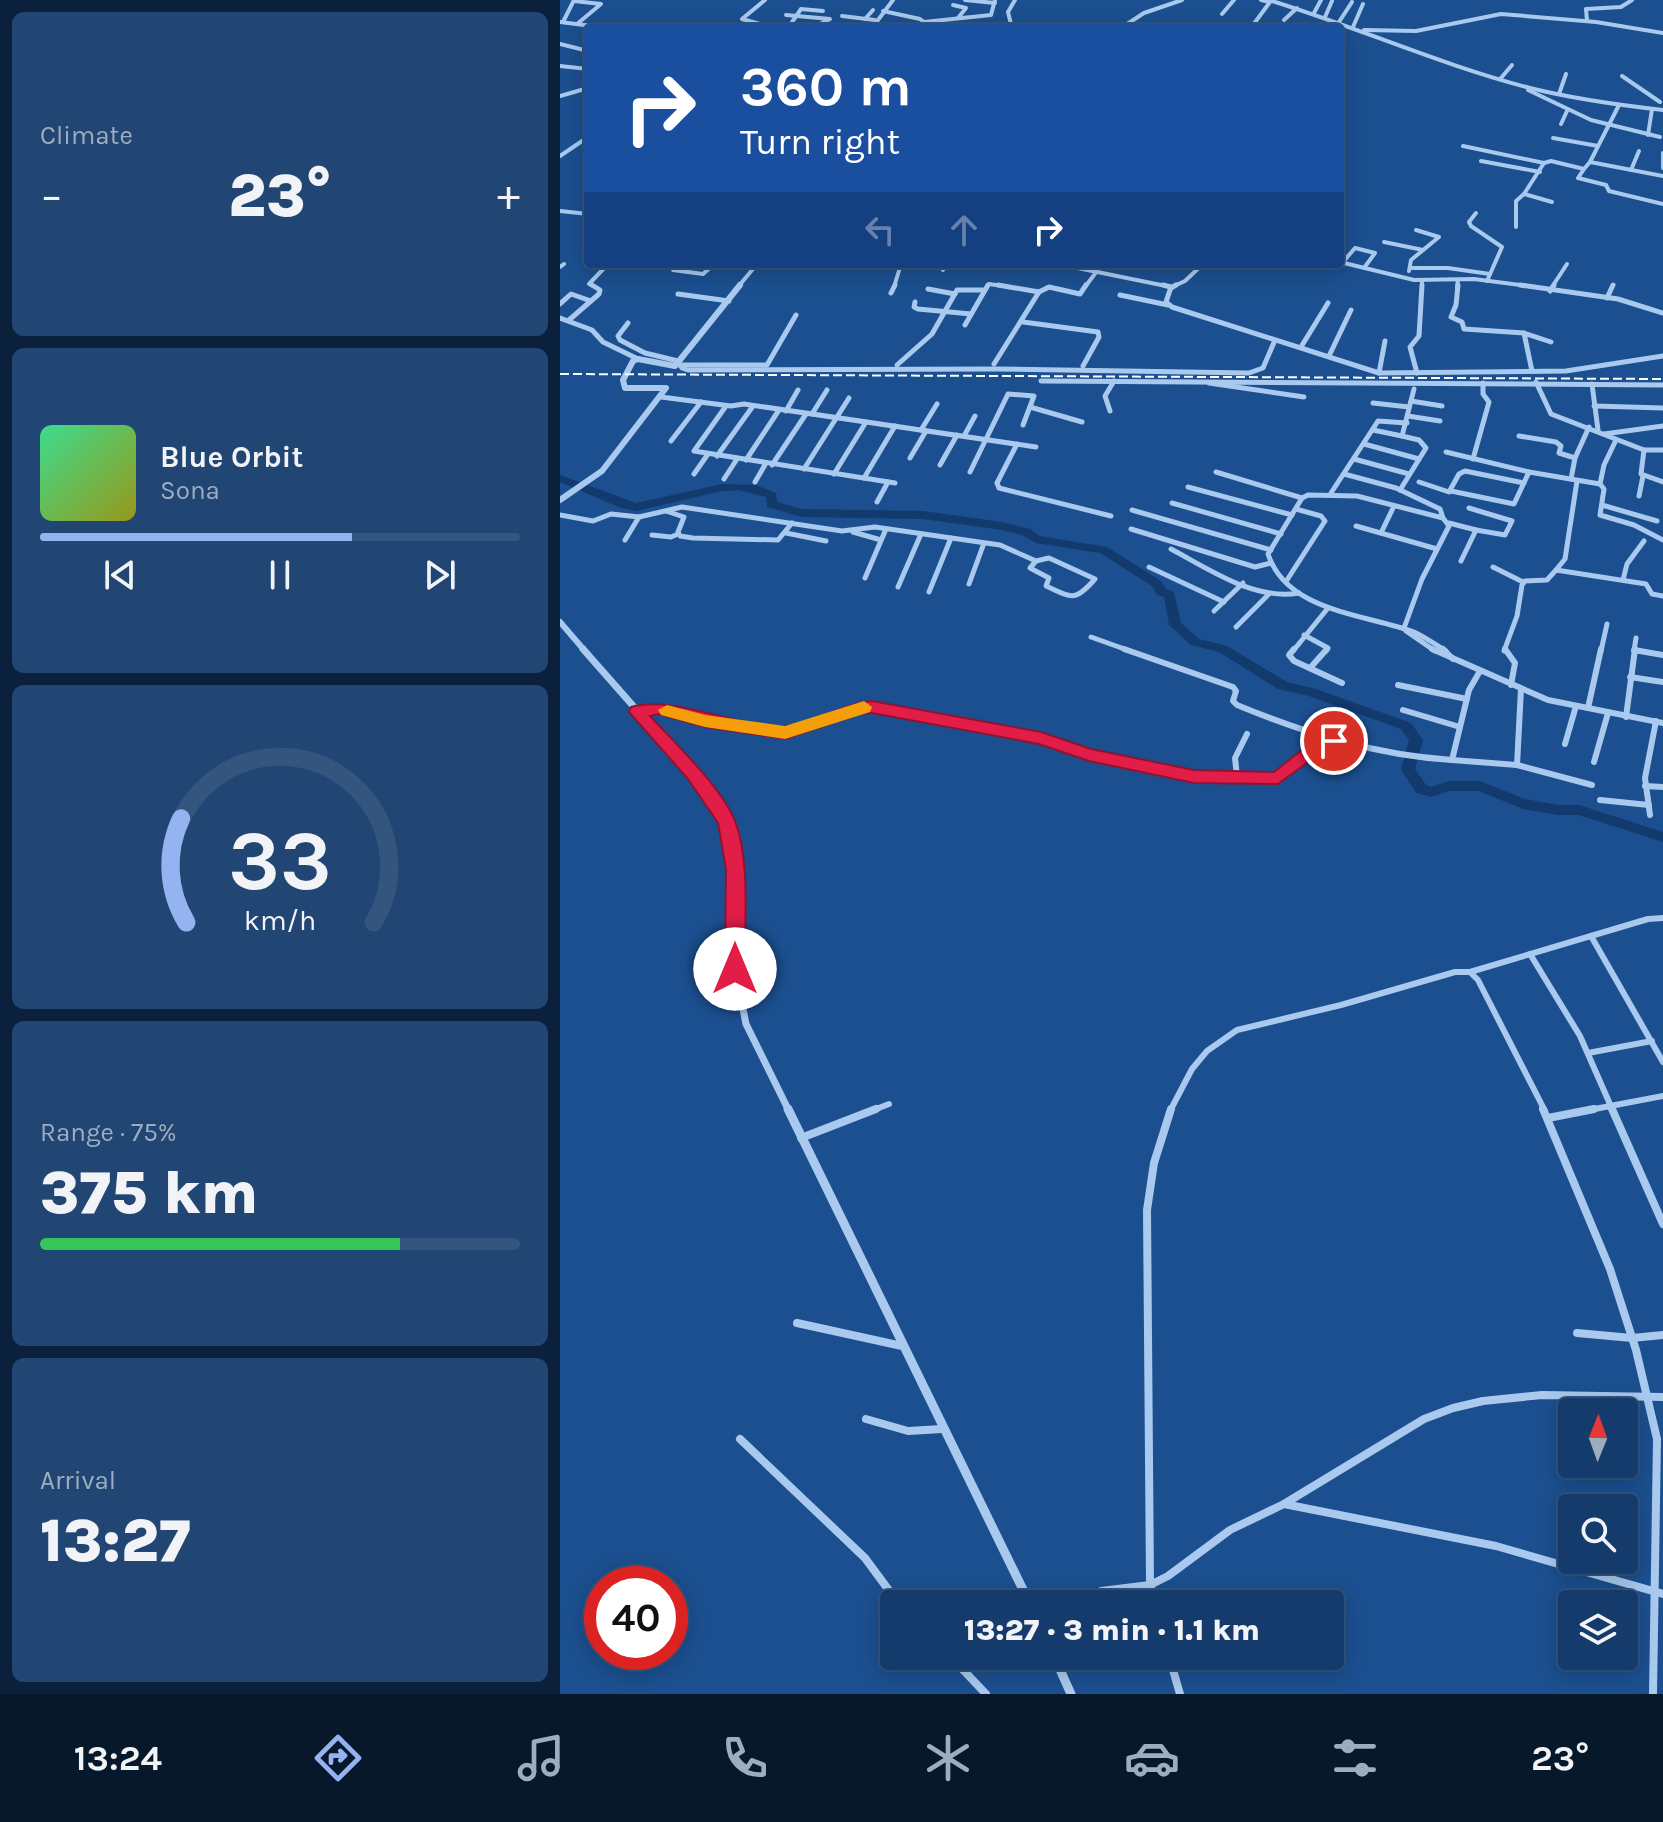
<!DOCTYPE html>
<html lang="en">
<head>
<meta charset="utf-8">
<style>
  :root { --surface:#143b6b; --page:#214673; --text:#f1f3f6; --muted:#9dadc1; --line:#33557e; --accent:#95b2f1 }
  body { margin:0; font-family:Karla,sans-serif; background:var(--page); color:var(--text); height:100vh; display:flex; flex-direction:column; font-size:30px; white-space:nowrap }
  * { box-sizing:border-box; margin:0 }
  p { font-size:26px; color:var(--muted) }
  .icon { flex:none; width:44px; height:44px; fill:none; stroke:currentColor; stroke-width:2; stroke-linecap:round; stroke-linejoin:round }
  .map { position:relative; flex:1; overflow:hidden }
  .sheet { display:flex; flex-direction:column; gap:12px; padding:12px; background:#0b203b; width:560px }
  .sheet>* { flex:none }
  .hud { position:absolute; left:24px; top:24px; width:760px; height:244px; border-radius:8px; box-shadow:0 4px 20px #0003,0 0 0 2px var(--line); background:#1a4fa0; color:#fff; overflow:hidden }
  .needle { width:52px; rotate:1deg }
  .fabs { position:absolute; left:998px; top:1398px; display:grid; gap:16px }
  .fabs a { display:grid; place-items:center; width:80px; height:80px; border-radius:8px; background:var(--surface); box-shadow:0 4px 20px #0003,0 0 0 2px var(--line); font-size:40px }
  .speed { position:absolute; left:24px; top:1566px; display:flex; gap:16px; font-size:40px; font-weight:700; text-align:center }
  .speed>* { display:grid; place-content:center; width:104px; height:104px; border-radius:50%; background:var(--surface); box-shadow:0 4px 20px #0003,0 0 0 2px var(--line); line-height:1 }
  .speed .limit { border:12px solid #d22; background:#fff; color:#111 }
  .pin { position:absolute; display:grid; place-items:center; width:68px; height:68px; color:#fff; margin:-34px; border:4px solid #fff; border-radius:50%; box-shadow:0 2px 8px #0007 }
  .me { position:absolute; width:88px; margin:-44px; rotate:0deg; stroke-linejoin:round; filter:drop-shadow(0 0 6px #0008) }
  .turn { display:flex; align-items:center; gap:28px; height:168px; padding:0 24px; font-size:36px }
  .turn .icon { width:104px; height:104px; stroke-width:2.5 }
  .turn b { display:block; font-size:56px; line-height:68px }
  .lanes { display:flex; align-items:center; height:76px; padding:0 24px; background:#0003; justify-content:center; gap:40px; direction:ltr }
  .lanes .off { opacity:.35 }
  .big { font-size:60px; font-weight:800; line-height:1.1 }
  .sheet .widget { flex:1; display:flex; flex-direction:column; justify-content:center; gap:12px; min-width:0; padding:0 28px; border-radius:12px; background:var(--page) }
  .sheet .dial { align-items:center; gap:0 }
  .dial svg { height:208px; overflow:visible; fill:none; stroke:var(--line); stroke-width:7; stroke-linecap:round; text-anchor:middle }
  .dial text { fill:var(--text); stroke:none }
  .song { display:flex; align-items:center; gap:24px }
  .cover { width:96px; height:96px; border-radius:12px; background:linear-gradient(135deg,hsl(150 70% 55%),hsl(60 70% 35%)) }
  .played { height:8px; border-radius:4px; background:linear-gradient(90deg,var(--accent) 65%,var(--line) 65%) }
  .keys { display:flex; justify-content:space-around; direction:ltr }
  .heat { display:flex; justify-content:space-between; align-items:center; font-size:44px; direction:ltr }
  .charge { height:12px; border-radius:6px; background:linear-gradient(90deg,#34c759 75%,var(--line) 0) }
  .trip { position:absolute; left:320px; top:1590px; width:464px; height:80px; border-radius:8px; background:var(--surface); box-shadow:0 4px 20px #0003,0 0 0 2px var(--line); font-weight:800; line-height:80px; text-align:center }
  .tabs { display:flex; height:128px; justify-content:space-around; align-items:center; background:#08182b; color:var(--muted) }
  .tabs .icon { width:56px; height:56px }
  .tabs .on { color:var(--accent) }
  .tabs b { font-size:36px; color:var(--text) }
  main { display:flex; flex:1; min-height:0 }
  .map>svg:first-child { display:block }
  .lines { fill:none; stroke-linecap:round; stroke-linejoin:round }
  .river { fill:#123a6d; fill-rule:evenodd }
  .minor-far3 { stroke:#a9c9ee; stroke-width:4 }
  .minor-far2 { stroke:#a9c9ee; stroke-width:5 }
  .minor-far1 { stroke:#a9c9ee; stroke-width:6 }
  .minor { stroke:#a9c9ee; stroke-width:8 }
  .tertiary-far3 { stroke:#a9c9ee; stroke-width:4 }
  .tertiary-far2 { stroke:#a9c9ee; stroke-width:6 }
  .tertiary-far1 { stroke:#a9c9ee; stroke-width:7 }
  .tertiary { stroke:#a9c9ee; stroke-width:9 }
  .rail { stroke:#fff; stroke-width:2; stroke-dasharray:9 4; stroke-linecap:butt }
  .route { fill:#e11d48; stroke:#92132f; stroke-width:2 }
  .slow { fill:#f59e0b }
</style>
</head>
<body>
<main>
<section class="sheet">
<div class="widget"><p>Climate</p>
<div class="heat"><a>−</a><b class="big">23°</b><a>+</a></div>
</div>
<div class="widget">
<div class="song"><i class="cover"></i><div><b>Blue Orbit</b><p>Sona</p></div></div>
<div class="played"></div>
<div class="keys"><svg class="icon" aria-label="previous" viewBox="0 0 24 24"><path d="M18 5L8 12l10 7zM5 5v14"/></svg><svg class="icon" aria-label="pause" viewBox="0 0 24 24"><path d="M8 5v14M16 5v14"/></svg><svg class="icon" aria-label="next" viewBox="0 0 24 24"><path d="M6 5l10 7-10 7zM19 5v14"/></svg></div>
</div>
<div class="widget dial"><svg viewBox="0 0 100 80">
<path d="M14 69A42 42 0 1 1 86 69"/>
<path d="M14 69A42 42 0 0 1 12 29" stroke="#95b2f1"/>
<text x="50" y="56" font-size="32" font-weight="700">33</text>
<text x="50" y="72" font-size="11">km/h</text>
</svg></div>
<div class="widget"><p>Range · 75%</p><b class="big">375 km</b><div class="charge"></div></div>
<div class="widget"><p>Arrival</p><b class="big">13:27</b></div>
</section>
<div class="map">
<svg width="1103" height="1694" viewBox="0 0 1103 1694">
  <rect width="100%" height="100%" fill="#1b4f8f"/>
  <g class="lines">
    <path class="river" d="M0,475L76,503L162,484L196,485L216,493L217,502L242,509L363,511L442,522L470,529L479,536L547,547L601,581L606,589L614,592L621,623L639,639L667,646L727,682L756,689L851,723L863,740L855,769L866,785L871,787L889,781H920L965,799L999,805H1019L1103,832V842L1019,815H999L963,809L919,791H889L871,797L856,793L841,769L849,740L841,729L749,696L718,689L659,652L631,645L609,625L604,597L597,595L592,586L540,553L476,543L462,535L442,530L363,519L242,517L207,507L206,497L179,490L162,491L76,511L61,508L0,482Z"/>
    <g class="minor-far3">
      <path d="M205,0L182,19L215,28"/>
      <path d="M405,0L435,3"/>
      <path d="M701,0L710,2L693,25L708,28"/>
      <path d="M709,0C797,27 881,65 970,88C1014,99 1058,105 1103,110"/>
      <path d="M14,1L41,4L17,24"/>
      <path d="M393,5L406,8L398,18"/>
      <path d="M323,11L360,19L364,22L362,28"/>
      <path d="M754,13L761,0"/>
      <path d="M662,14L674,0"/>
      <path d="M226,15L270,19L252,28"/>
      <path d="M282,16L315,20"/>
      <path d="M765,17L772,1"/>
      <path d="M305,19L313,10"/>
      <path d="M724,20L737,8"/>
      <path d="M1027,21L1026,9L1061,7L1072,0"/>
      <path d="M3,22L14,0"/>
      <path d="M364,22L431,15L435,0"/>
      <path d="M779,22L792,2"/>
      <path d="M283,24L315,25"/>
      <path d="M400,27L411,28"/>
      <path d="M793,27L803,4"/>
      <path d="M228,28L241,9L263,11"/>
      <path d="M312,28L333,0"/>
      <path d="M452,28L448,12L455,0"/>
      <path d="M561,28L584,13L622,0"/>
      <path d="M804,30L856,31L941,14L1036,22L1103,33"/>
      <path d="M0,44L28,51"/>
      <path d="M0,66L28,69"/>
      <path d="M1062,76L1100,102"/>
      <path d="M941,78L952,65"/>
      <path d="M968,90L1031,120L1100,137"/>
      <path d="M999,94L1006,74"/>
      <path d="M0,96L28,88"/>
      <path d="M1059,105L1030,162L1103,176"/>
      <path d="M1001,124L1007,111"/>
      <path d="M1088,135L1092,109"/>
      <path d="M993,138L1038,146"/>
      <path d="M903,146L984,163"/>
      <path d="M1103,153V168"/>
      <path d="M0,156L28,137"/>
      <path d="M921,161L980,172"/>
      <path d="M1024,169L1018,178L1046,185L1049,191L1103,204"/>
      <path d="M1071,170L1079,151"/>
      <path d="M992,202L964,194L984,163L991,161L1024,169L1030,162"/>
      <path d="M0,211L28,214"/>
      <path d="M916,213L909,222L911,226L942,247L927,281"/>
      <path d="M956,227V201L964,194"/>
      <path d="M824,242L863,250"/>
      <path d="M780,262L854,280L914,279L975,287"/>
      <path d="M783,262L795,248L815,253L804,268"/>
      <path d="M498,264L611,287"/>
      <path d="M0,267L4,264"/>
      <path d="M850,268H888L930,274"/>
      <path d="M113,270L143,274L154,264"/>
      <path d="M383,270L387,264"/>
      <path d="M849,271L851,260L879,237L856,230"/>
      <path d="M35,287L29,284L48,264"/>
      <path d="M334,287L341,264"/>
      <path d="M427,287L429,284L450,287"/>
      <path d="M525,287L537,271"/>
      <path d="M612,287L625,281L643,264"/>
      <path d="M862,287V281"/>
      <path d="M897,287L898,280"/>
      <path d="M992,287L1007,264"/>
    </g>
    <g class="minor-far2">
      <path d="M438,285L479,292L489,287L520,294L526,285"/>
      <path d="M603,285L611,287L606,302L612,307L819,373L1006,371L1103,356"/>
      <path d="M898,285L896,305L891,317L902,322L904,329L964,333L991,342"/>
      <path d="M960,285L1058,299L1103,313"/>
      <path d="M611,288L616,285"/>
      <path d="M368,289L395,294"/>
      <path d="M990,291L994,285"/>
      <path d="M331,293L335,285"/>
      <path d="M118,294L169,301"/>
      <path d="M560,295L608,305"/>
      <path d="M1047,298L1053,285"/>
      <path d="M355,302L354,307L358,309L411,314"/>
      <path d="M0,304L11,294L31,301"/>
      <path d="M0,318L32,330L43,342L78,359"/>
      <path d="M9,320L39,294L40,290L32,285"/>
      <path d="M463,322L538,332L539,337L523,366"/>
      <path d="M68,323L58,336L60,340L85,353L118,361L122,368L128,370L437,369L689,373L703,368L715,340"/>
      <path d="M405,325L428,285"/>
      <path d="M964,333L972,371"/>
      <path d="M741,347L768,303"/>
      <path d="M769,356L791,310"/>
      <path d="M434,364L479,292"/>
      <path d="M120,365H207L236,315"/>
      <path d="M337,365L372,334L397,290H423"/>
      <path d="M819,373L825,341"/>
      <path d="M857,373L850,347L859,336L862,285"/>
      <path d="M481,381L1103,385"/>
      <path d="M976,382L991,414L1084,450H1103"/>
      <path d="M649,383L744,397"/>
      <path d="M1032,384L1038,430"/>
      <path d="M101,397L171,406L184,404L476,447"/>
      <path d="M851,401L882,406"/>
      <path d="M813,403L849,407"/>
      <path d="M166,406L134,451L335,483"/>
      <path d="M1034,406L1103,408"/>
      <path d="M470,407L522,422"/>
      <path d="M226,411L238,390"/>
      <path d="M550,411L545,396L554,381"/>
      <path d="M252,414L267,390"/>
      <path d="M848,416L880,421"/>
      <path d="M361,430L377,404"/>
      <path d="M813,430L842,436"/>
      <path d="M1044,434L1103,426"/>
      <path d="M404,436L415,416"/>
      <path d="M959,436L996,442L1001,446L999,453L1015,458"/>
      <path d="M111,441L141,402"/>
      <path d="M457,444L437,483L439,488L551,516"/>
      <path d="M804,444L859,459"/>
      <path d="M1084,450L1081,474L1103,482"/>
      <path d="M886,452L969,472L1040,484L1044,489L1040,515L1074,525L1103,540"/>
      <path d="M157,456L193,406"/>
      <path d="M350,458L366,431"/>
      <path d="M794,459L849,474"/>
      <path d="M913,459L929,402L923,394V383"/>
      <path d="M186,460L219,410"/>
      <path d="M212,465L246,414"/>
      <path d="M380,465L397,435"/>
      <path d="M244,469L289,398"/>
      <path d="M410,472L448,394L474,396L463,425"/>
      <path d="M656,472L742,498"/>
      <path d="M134,474L148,454"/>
      <path d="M274,474L306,422"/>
      <path d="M784,474L836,488L880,509L883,518L797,496L748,495L742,498L708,554C727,612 805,614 854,632C865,637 876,645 886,651"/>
      <path d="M304,478L335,426"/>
      <path d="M164,479L177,459"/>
      <path d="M1011,479L1015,458L1029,427"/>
      <path d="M1017,481L1005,559L996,570L1086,584L1092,594L1103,596"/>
      <path d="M195,482L206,463"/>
      <path d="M859,482L889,492L899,474L905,471L964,483"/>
      <path d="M1040,484L1044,465L1056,440"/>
      <path d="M628,487L732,515"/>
      <path d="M840,490L866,448L859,440L842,436L854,389"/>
      <path d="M891,491L954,504L969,472"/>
      <path d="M771,493L818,421L847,423"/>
      <path d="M1079,496L1083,476"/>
      <path d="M317,502L328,482"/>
      <path d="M612,503L721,534"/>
      <path d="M1042,505L1097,521"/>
      <path d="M909,508L952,521L945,535L916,530"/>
      <path d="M572,510L711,550"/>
      <path d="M106,511L124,517L118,532L120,536L133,538L218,540L232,523"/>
      <path d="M0,515L33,521L51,514L79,517L122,507L282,531L315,527L440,545L476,561"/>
      <path d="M889,523L916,530L901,561"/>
      <path d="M796,526L877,549"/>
      <path d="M571,529L695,567L711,563"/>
      <path d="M293,532L321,540"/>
      <path d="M226,533L266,541"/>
      <path d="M821,533L834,506"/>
      <path d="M92,535L111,537L118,534"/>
      <path d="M65,540L79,517"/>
      <path d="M611,549C649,569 694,601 739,593"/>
      <path d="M489,558L535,579C515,602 512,598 486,586L489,578L470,568L476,561Z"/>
      <path d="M589,567L664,602"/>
      <path d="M933,567L963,582"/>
      <path d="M305,578L326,529"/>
      <path d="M727,580L765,521L761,516L736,509"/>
      <path d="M1063,580L1067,564L1084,541"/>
      <path d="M409,584L424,543"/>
      <path d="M338,587L361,534"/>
      <path d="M369,592L391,538"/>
      <path d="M654,611L683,583"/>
      <path d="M676,627L708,595"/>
      <path d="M844,628L862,579L889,526L883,518"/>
      <path d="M846,631L875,651"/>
      <path d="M744,635L768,648L766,651"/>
      <path d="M531,637L570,651"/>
      <path d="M1074,650L1078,651"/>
      <path d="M733,651L768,608"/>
      <path d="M944,651L957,616L962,585L965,581L987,580L996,570"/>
      <path d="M1041,651L1047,624"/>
      <path d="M1074,651L1076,638"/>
    </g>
    <g class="minor-far1">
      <path d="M564,649L673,687L676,691L673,701L677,705C747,734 816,755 892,760L909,690L920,671"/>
      <path d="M734,649L729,655L734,661L782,683"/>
      <path d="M872,649L988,700L1103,723"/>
      <path d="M883,649L893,659"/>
      <path d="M945,649L955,663L951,685"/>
      <path d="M1074,650L1103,655"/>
      <path d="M750,668L767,649"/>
      <path d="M1070,677L1103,682"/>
      <path d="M838,685L907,699"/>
      <path d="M1028,708L1041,649"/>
      <path d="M843,710L900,727"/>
      <path d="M77,712C122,704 175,733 223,733C249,732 282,709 312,707L481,739L529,755L634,777L718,778L768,739"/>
      <path d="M1066,717L1075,649"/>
      <path d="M1005,744L1016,706"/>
      <path d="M892,760L957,765L1032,785"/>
      <path d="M1034,762L1048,713"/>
      <path d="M957,765L961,689"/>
      <path d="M677,776L675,758L687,734"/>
      <path d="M1085,786L1103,787"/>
      <path d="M1040,800L1089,805"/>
      <path d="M1090,815L1085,778L1096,721"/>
      <path d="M1031,936L1103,1062"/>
      <path d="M970,954L1020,1036L1053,1111"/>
      <path d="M910,972L1088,919L1103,918"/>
      <path d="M1028,1053L1092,1041"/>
      <path d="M311,1111L329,1104"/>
      <path d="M610,1111L632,1069L647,1051L677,1030L781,1005L895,972H910L918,980L985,1111"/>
      <path d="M1024,1111L1103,1096"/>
    </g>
    <g class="minor">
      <path d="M983,1109L1050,1269L1076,1350L1097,1439L1093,1694"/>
      <path d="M1052,1109L1103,1224"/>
      <path d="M988,1118L1034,1109"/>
      <path d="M241,1138L316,1109"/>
      <path d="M237,1323L342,1346"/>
      <path d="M1017,1333L1072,1338L1103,1335"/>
      <path d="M306,1419L348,1431L382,1429"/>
      <path d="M180,1439L305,1558L339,1604"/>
      <path d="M724,1504L936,1546L1103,1594"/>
      <path d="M530,1604L541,1591L590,1585L608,1576L670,1530L724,1504L864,1419L893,1408L923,1401L982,1395L1103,1397"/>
      <path d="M595,1604L590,1585L587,1210L594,1163L611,1109"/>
      <path d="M390,1656L426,1694"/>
      <path d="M609,1656L620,1694"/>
      <path d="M404,1669L453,1663L475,1656"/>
    </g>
    <g class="tertiary-far3">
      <path d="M0,22L48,28"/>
      <path d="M178,287L197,264"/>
    </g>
    <g class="tertiary-far2">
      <path d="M0,500L42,471L106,388H65L63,380L73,361L78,359L115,366L180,285"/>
      <path d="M0,622L25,651"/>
    </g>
    <path class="tertiary-far1" d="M23,649L134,775L166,822L175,869V969L186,1024L229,1111"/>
    <g class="tertiary">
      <path d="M228,1109L470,1604"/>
      <path d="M494,1656L511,1694"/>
    </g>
    <path class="rail" d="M0,374L1103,379"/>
  </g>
  <path class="route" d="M312,701L481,732L531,749L634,770L714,772L762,734L774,735L783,741L780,745L770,746L718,784L634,783L529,761L479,744L312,713L299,714L225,739L145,727L99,714L90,716C115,743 162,788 175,821C191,862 184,925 185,969L182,974H168L165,969L166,869L158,823L128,779L69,712L71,707C114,695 176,727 223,726C250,726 282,703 312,701Z"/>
  <path class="slow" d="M304,701L312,707L310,712L225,739L145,727L101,715L98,710L107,705L145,715L225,726Z"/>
</svg>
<div class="fabs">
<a><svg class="needle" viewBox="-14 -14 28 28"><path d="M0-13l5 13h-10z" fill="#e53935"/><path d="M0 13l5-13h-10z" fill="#9dadc1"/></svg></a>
<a><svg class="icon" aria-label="search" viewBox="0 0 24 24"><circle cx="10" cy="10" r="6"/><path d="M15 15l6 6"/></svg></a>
<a><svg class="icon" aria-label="layers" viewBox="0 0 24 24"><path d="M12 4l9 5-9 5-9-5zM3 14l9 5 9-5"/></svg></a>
</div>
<div class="speed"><div class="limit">40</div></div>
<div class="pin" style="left:774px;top:741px;background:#d93025"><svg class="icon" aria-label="arrive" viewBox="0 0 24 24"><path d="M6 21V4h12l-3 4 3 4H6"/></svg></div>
<svg class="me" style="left:175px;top:969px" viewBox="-20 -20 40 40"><circle r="19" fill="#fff"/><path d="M0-13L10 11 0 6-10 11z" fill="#e11d48"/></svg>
<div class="trip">13:27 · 3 min · 1.1 km</div>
<div class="hud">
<div class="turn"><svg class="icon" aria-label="right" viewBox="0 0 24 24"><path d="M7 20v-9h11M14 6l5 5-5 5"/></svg><div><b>360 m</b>Turn right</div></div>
<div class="lanes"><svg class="icon off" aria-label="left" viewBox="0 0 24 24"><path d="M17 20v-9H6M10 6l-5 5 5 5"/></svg><svg class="icon off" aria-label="ahead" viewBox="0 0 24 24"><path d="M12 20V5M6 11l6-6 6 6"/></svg><svg class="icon" aria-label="right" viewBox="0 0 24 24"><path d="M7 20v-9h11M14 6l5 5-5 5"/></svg></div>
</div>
</div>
</main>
<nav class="tabs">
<b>13:24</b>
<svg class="icon on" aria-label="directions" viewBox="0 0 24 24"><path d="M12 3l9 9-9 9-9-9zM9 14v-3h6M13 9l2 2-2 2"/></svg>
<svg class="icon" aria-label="music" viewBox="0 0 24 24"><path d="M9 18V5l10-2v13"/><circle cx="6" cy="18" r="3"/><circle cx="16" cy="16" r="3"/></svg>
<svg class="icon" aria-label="phone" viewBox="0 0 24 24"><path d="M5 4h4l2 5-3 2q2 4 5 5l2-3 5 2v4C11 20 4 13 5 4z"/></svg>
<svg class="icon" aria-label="climate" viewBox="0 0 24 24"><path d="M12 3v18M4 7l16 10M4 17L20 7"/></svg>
<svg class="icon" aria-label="car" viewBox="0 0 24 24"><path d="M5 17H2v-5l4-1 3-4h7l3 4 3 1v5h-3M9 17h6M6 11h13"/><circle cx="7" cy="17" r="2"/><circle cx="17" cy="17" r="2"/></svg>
<svg class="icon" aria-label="filters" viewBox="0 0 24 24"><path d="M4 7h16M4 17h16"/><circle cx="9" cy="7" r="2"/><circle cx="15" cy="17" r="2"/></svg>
<b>23°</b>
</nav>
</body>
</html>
